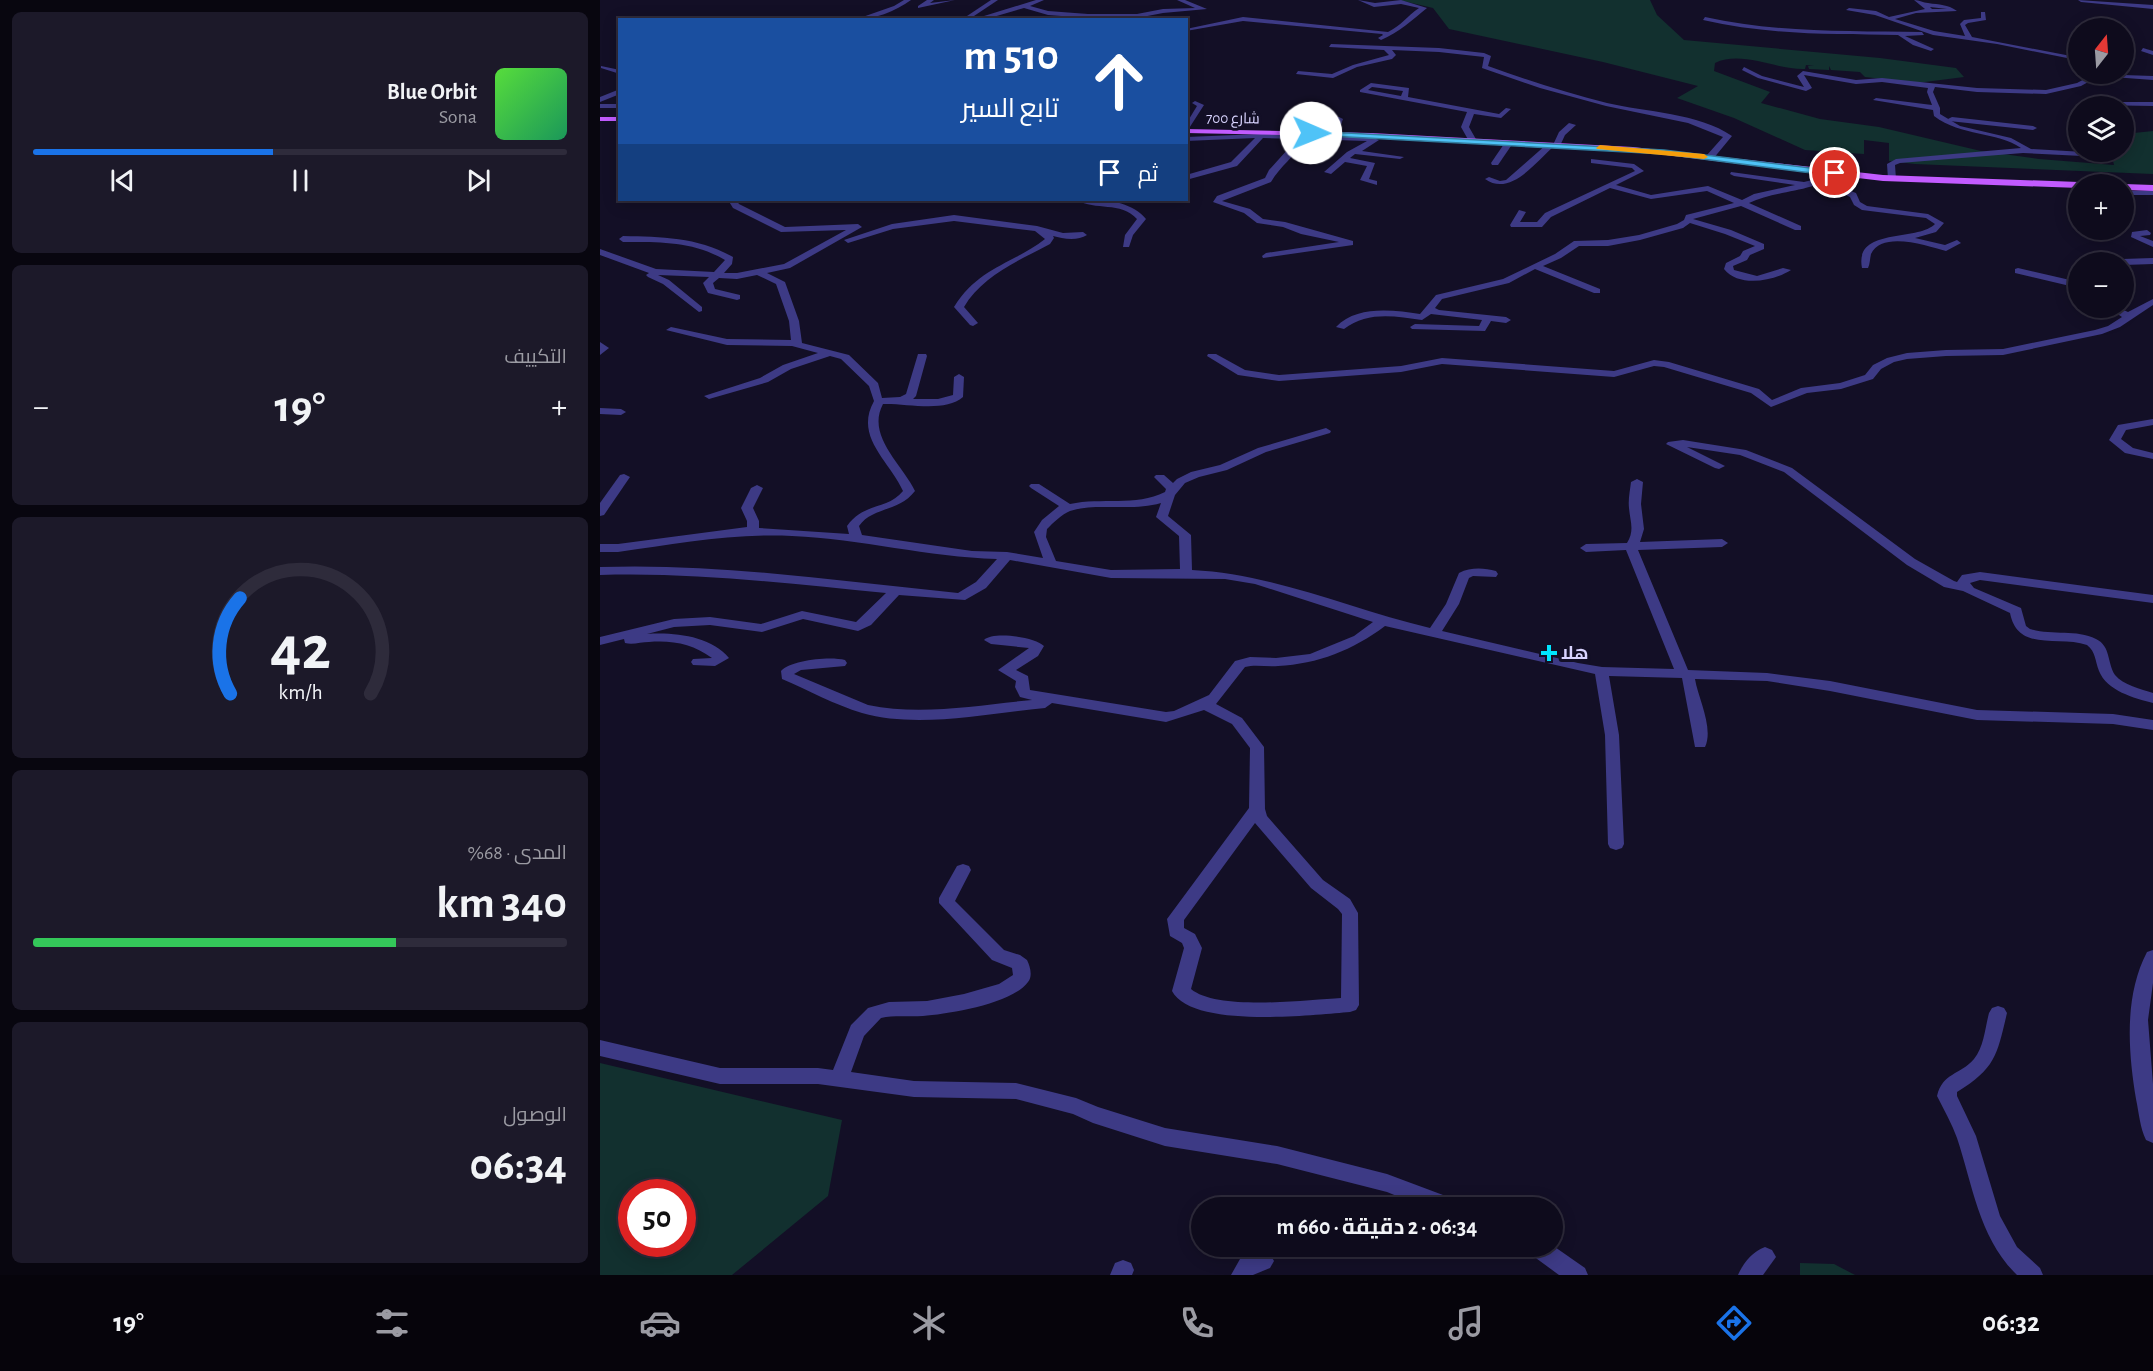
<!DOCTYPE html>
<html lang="ar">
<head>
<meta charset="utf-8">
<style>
  :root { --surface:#0e0b1c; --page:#1c1929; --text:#f1f3f6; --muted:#9b9ba3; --line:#2e2b3b; --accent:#1a73e8 }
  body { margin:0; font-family:"Alegreya Sans",Cairo,sans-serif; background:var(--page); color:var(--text); direction:rtl; height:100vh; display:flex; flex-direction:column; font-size:22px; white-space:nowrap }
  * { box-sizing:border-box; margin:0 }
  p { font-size:20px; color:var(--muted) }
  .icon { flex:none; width:33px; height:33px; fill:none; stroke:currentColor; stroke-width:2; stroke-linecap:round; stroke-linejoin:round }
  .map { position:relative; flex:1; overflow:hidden; direction:ltr }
  .panel { display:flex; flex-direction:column; gap:12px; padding:12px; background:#08060f; width:600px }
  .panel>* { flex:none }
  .banner { position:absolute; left:18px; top:18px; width:570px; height:183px; border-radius:0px; box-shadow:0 3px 15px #0003,0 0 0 2px var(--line); direction:rtl; background:#1a4fa0; color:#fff; overflow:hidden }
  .needle { width:39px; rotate:17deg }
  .buttons { position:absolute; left:1468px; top:18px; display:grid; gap:12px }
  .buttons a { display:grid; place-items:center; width:66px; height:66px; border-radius:50%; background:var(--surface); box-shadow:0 3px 15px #0003,0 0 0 2px var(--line); font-size:30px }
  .speed { position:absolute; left:18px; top:1179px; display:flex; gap:12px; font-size:30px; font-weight:700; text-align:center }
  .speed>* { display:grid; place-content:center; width:78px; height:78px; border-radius:50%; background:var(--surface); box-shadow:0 3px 15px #0003,0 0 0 2px var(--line); line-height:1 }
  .speed .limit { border:9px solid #d22; background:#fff; color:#111 }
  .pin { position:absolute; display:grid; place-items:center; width:51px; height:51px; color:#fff; margin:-26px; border:3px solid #fff; border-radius:50%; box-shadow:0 2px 6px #0007 }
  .me { position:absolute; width:66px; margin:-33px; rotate:91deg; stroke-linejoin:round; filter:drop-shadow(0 0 4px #0008) }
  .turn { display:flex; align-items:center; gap:21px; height:126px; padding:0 30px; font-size:27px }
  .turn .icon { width:78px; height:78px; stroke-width:2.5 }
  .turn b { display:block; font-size:42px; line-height:51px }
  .then { display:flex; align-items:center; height:57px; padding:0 30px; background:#0003; gap:12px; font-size:22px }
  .big { font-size:45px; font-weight:700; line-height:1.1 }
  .panel .card { flex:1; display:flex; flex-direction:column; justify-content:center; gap:9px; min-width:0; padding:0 21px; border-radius:9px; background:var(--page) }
  .panel .dial { align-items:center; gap:0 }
  .dial svg { height:156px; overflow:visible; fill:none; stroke:var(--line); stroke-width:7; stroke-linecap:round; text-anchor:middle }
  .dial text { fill:var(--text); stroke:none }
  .song { display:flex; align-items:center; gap:18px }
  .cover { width:72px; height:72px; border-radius:9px; background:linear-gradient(135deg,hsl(110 70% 55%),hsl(150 70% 35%)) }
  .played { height:6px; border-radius:3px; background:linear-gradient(90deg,var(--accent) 45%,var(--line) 45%) }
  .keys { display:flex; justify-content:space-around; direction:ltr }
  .heat { display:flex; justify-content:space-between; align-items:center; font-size:33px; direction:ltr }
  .charge { height:9px; border-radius:4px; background:linear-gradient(90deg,#34c759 68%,var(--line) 0) }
  .trip { position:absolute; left:591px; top:1197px; width:372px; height:60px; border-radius:30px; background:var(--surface); box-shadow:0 3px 15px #0003,0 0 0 2px var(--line); font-weight:700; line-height:60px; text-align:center; direction:rtl }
  .dock { display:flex; height:96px; justify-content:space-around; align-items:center; background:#06040b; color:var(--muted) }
  .dock .icon { width:42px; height:42px }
  .dock .on { color:var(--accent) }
  .dock b { font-size:27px; color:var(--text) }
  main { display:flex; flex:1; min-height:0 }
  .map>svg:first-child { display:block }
  .green { fill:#12302f; fill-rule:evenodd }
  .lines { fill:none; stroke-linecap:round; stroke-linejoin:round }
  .minor { fill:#3d3a85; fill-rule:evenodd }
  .major { fill:#c25bff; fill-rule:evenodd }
  .route { fill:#4fc3f7; stroke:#337fa1; stroke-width:1.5 }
  .slow { fill:#f59e0b }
  .poi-dot { fill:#00e5ff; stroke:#130f26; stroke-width:2 }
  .labels { text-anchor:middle; stroke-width:6; stroke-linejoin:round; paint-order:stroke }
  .far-street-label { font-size:15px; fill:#d9d4ff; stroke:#130f26 }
  .poi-label { font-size:18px; font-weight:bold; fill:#d9d4ff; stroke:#130f26; text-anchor:start }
</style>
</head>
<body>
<main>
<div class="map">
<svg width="1553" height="1275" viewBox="0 0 1553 1275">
  <rect width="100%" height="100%" fill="#130f26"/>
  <g class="green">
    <path d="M799,0H1050L1057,15L1084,40L1280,58L1356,68L1364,77L1317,83L1265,77L1260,72L1231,70L1229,66V70L1209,69L1208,66H1214L1206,65L1205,69C1176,70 1142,50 1115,63L1114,71L1170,92L1161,103L1220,119L1279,127L1381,151L1439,159L1514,165L1511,152H1524V134L1553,131V174L1315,164L1289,161V143L1264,140V154L1205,150L1134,118L1077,98L1098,86L1003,62L849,29L833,8Z"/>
    <path d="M0,1063L242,1120L228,1196L132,1275H0ZM82,1192V1244H32V1192Z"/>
    <path d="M1200,1263L1234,1264L1255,1275H1200Z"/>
  </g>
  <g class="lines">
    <g class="minor">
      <path d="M304,0H311C296,11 273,20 254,20L294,6Z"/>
      <path d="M327,0H334L330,3L355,0L318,8V6Z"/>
      <path d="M391,0H398L371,18H367V16Z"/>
      <path d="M436,0H444L430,6L448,11L488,14H537L563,9L595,8L577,0H585L607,9L563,13L537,18H488L448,15L424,8L383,20H371Z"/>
      <path d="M758,0L775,3L801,0L827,8C812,20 800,32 781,40L778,38L783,35L782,34L643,21L586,31V29L643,17L788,32C802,25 806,17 819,8L801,4L774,7Z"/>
      <path d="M1314,0C1320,0 1323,3 1328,3C1340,5 1347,4 1357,11L1316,13L1295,19L1334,31L1365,36L1360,24L1364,20L1381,18V12H1385L1386,20L1368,23L1365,25L1372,37L1471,56L1479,61V66L1467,58L1397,44L1333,35L1275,15L1246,10L1249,8L1276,11L1289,17L1325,9ZM1330,7L1347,9H1332Z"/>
      <path d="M1478,0L1553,5V9L1481,2Z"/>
      <path d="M148,16L150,19L141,20Z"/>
      <path d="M1105,17C1177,33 1249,31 1322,32L1324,35L1305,36L1334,49L1331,51L1313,45L1298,35C1232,34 1168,35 1103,20Z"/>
      <path d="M731,44L839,48L884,53L891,56L888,66C927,80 967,93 1007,103C1045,112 1099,113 1132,136L1113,159H1107V155L1123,137L1088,123L1006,106L940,88L882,68L884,57L839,52L792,50L796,55L792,59L757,67L733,78L696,74L698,71L732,74L753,65L789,55L784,50L729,47Z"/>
      <path d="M1543,48L1553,51V55L1541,51Z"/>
      <path d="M1,66L20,70V74L1,68Z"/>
      <path d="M1144,67L1162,76L1204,87L1197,76L1203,71L1256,80L1282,78L1377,88L1446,90L1477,83L1494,74L1553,76V80L1499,76L1481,86L1446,94L1377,92L1335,87L1333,92L1340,108V114L1360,126L1411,138L1431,149L1502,153L1506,155L1502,157L1423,153L1300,163L1295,165L1296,179L1292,181L1288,179L1287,164L1296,159L1421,148C1396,131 1362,137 1334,116L1333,110L1273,100L1276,98L1332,105L1327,92L1328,88L1282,82L1256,84L1204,75L1212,88L1206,91L1158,78L1142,70Z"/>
      <path d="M771,83L809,88L808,97L899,114L906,108L911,109L901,118L874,114L869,127L877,141L873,143H870L861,127L867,112L760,92V90ZM772,87L803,91L801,96L768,90Z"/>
      <path d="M20,89V94L0,102V97Z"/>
      <path d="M595,101L604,105L586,133V124L597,106L592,103Z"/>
      <path d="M1496,102H1553V106L1494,105Z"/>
      <rect x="0" y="104" width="20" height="4"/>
      <path d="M708,115L739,117L743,119L738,133L734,135L730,133L735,121L705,119V115Z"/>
      <path d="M1352,117L1433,126L1437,128L1433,130L1349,121L1348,119Z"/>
      <path d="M969,123L976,125L965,135L959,148L953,147C935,163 910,197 885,179L889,177L900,181L906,180L947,144L953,145L959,132Z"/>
      <path d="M768,133H774L773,138L779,140L762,151L804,157L800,159L755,154L750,158L775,163L769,179L777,181V185L760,180L767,166L745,162L731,174L724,172L747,152L767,141L704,139C696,156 680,166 671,182L622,201L650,209L663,219L685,222L753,241V245L663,258L662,256L666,253L739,242L701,234L683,227L657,223L644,213L613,202L617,196L665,178L669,170L697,139L663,138L637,166L586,180V175L631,162L655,138L586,141V137L661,134L766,137Z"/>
      <path d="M906,141L913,143L898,165H892L891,163Z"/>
      <path d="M991,159L1034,164L1044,171L1016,185L1051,195L1108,186L1142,200L1154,194L1195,185L1134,176L1130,174L1131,172L1204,182L1220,178L1232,171L1239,173C1217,192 1176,190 1149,203L1201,226V230H1195L1141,206L1093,219L1131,230L1164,244V249L1150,255L1147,260L1133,266L1134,270L1157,276L1183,268L1191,270C1174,281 1139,288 1124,269L1126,263L1140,256L1143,251L1155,246L1125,234L1090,223L1083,228L1040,240L1008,246H979L961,258L943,266L1000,289V293H994L935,269L909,283L842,299L835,308L839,310L906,317L911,320L906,323L891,321L885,331L812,329L810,327L815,324L879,326L882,320L831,314L822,320C795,316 767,311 744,329L736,327C757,305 793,310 820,314L836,295L903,279L955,254L974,241L1008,240L1039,235L1077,224L1084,220L1086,215L1134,203L1107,191L1051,199L1010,188L951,217L942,227H911L910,225L919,210L926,212L920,222H937L945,213L1035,171L1032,168L991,163Z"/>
      <path d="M1245,173L1252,175L1238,186L1256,193L1260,202L1267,206L1328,214L1344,223L1336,232L1315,238L1345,245L1357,240L1361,243L1346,251C1328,246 1282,230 1271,254C1270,258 1270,264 1268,268H1262C1254,227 1317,242 1335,224L1326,218L1262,210L1254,205L1250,197L1230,187L1232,182Z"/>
      <rect x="1524" y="191" width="29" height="4"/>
      <path d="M128,200H136L139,204L185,227L258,224L262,227L190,268L167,273L185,282L199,321L202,343L249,355L278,383L282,398L300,397L306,394L318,354H326L327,356L316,396L313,399H338L353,395L354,377L359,374L364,377L363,397C345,413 306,403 283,404C266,436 302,464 315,491C299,512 272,507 259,526L262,535L372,551L407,552L443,558L434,532L442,520L459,506L431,488L429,486L431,484H439L470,504C502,497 535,507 565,492L566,489L554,477L556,475H564L573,483L577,479L591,472L620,465L658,448L726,428L731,431L730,433L666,452L627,470L599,477L585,483L575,495L568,516L591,535L592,570C674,574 750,609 830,628L846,604L859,573C871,567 884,568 896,571L898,574L896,577L873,576L869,578L859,604L842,631L978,663L1002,667L1074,669L1026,550L986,552L980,548L986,544L1027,543C1035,530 1030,521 1029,508C1028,499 1030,491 1031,482L1037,479L1043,482L1041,504L1044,529L1040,542L1122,539L1128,543L1122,547L1038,550L1088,670L1167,673L1230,681L1377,710L1513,714L1553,720V730L1513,724L1377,720L1230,691L1167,681L1095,679C1098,698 1114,728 1105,747H1095L1082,678L1009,676L1019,735L1024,844L1022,848L1016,850L1010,848L1008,844L1005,735L995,674L785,626C753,650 718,664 678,666C667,667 655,664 645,667L616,704L642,718L664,747L665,809L667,816L723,880L750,899L758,913L759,1005L756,1010L750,1012C712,1015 592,1029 572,991L584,948L582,943L570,936L567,919L649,808L650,748L632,724L604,710L566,722L452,703L445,708C389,713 318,729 262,713C235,705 208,690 182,679L181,671C191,660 230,656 245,660L247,663L245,666L201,670L194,674L268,705C322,716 378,705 432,700L420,697L415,687L416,681L398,670L429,648L391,644L384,640C393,631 435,637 444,646L438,656L416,670L428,676L430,690L566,712L574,711L609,695L635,661L650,657L676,658L710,654L754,636L773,622L655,584L625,579L511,578L410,560L386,588L365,600L299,595L271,625L258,631L203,619L162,632L110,625L74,627L47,634C74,632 111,636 129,658L115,666L93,665L91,662L93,659L112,658C93,644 72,640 49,642C41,642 33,645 25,643L24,639L0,645V637L74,619L110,617L161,624L202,611L256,622L286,593C191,584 95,572 0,575V567C119,563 240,581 358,593L376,582L397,559C328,557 261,539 192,536C133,533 76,544 18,552H0V544H18L147,527V521L141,508L151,488L157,485L163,488L153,508L159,521V528L249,534L247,526C264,502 288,510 303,491C289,460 254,437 274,401L269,386L241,359L230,356L191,369L168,382L109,399L104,396L160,378L183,365L218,353L192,346L127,345L66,330L71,327L127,339L191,340L189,321L176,284L157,275L137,279L119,278L113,283L115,289L140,295V299L137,300L108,293L103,283L109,277L58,275L69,280L102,307V311L99,312L63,284L48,277L46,275L49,273L0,255V249L56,269L114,272L125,260C93,241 59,242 23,242L19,239L23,236C62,237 98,237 133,257L132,264L124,273H137L184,264L246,230L181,232L133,208ZM561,503L556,517L579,536L580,569L511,570L456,561L446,537L447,529C453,523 462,514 470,511C497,502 531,512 561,503ZM655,823L711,888L738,909L742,914L741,998C706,1000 617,1011 591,989L602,948L595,934L584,928V920Z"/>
      <path d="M477,200C499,198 531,200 546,219L533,235L529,247H523L525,235L537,219C521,201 495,211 477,200Z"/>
      <path d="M354,215L437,226L463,233L483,232L487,235C478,241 463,239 453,236L454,238L450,244C420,260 382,276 364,307L378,323L373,326L370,325L354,307C379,267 413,264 445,239L435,231L354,221L293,229L248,243L244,240L292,224Z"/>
      <path d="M1547,230L1551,233L1550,235L1540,236L1553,241V247L1531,237L1532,232Z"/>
      <path d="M1553,258V264L1524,265V262H1518L1522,259Z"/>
      <path d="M1418,268L1470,280L1479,273L1477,285L1470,286L1415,273V269Z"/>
      <path d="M1553,299V305L1520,327L1502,334L1403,355L1346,356L1307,359L1294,362L1281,369L1273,379L1241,389L1207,393L1171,407L1151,393L1064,367L1054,366L1014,377L842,364L801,372L679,381L638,375L607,356L608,354H616L645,370L679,375L801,366L842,358L1014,371L1054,360L1069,362L1159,389L1172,400L1201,388L1240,383L1265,375L1273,365L1287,358L1307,353L1346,350L1403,349L1495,330L1508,326L1522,317L1509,308H1519L1528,312Z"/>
      <path d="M0,342L9,348L0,355Z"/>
      <path d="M0,408L21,409L26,412L21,415L0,414Z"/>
      <path d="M1553,419V425L1526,430L1521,439L1533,448L1553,453V459L1525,453L1509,440L1518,425Z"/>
      <path d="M1083,440L1146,450L1192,468L1315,559L1354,581L1357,582L1362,575L1380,572L1553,595V603L1380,580L1370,583L1374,588L1421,608L1426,626L1430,629C1451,636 1476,629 1496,639C1511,646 1507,663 1515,675C1523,685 1541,689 1553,693V703C1534,698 1507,691 1499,671C1495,661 1496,652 1487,645C1459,635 1418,653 1410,613L1363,591L1344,587L1307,565L1184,472L1140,455L1087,447L1125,466L1119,469L1115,468L1066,444L1068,442Z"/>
      <path d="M24,474L30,477L4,515L0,516V503L20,475Z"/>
      <path d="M363,864L369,866L371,870L355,901L404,950L420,955L427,960C430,966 433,976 428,982C412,1004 348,1014 323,1016C308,1017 294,1015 281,1018L264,1036L251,1072L314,1081L416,1083L476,1098L498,1107L565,1128L677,1146L787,1174L859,1201L862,1208H826L787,1192L677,1164L565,1146L493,1123L473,1114L416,1099L314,1097L218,1084H120L0,1056V1040L120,1068H218L233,1070L251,1025L268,1008L289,1002L327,1001L364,994L399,984L413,975L412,968L392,960L339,903V898L357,866Z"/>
      <path d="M1553,950V983L1548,1020L1553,1084V1143L1546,1140C1540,1128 1539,1113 1536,1099C1528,1051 1524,996 1547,952Z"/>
      <path d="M1398,1006L1404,1008L1407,1013C1397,1055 1396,1068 1357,1092V1096L1376,1136L1400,1216L1417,1247L1440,1268L1443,1275H1417C1379,1238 1373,1186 1357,1138C1352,1124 1344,1110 1337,1096C1343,1072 1359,1076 1374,1059C1384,1047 1385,1028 1389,1013L1392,1008Z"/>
      <path d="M952,1245L985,1268L988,1275H959L929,1253L926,1246Z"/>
      <path d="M1165,1247L1172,1250L1176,1257L1163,1275H1138C1143,1263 1153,1251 1165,1247Z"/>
      <path d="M659,1251L670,1254L674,1261L670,1268L653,1275H631L640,1259Z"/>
      <path d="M523,1260L531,1263L534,1270L532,1275H510L515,1263Z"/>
    </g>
    <g class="major">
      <rect x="0" y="117" width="20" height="4"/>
      <path d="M586,129L771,133L1033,147L1283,175L1479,182L1483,184H1479V188L1283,181L1033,151L771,137L586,133Z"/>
      <path d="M1523,184H1524L1553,185V191L1524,190Z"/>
    </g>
  </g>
  <path class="route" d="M709,131L1064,150L1235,171L1239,173L1235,176L1064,154L711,135Z"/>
  <path class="slow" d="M1000,145L1104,154L1108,157L1104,159L997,149L996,148Z"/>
  <path class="poi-dot" d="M946 644h6v6h6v6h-6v6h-6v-6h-6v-6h6z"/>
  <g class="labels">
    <g class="far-street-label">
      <text transform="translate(633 118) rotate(1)" y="5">شارع 700</text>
    </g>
    <g class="poi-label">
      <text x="961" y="659">هلا</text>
    </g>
  </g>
</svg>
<div class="buttons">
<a><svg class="needle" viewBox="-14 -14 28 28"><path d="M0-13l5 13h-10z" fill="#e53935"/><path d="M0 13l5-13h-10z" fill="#9b9ba3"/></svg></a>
<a><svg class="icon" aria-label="layers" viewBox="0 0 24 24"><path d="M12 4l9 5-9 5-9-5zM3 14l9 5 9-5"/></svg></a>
<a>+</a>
<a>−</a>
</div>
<div class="speed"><div class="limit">50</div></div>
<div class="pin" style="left:1235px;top:173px;background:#d93025"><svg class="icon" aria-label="arrive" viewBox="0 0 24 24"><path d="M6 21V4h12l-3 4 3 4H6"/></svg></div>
<svg class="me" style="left:711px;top:133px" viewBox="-20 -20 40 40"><circle r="19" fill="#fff"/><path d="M0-13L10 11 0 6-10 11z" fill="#4fc3f7"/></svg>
<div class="trip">06:34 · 2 دقيقة · 660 m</div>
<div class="banner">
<div class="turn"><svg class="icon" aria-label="ahead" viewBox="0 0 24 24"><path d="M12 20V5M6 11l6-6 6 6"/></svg><div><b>510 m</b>تابع السير</div></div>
<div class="then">ثم<svg class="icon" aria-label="arrive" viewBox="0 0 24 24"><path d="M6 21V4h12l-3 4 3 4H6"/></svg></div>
</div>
</div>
<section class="panel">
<div class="card">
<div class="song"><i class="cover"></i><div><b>Blue Orbit</b><p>Sona</p></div></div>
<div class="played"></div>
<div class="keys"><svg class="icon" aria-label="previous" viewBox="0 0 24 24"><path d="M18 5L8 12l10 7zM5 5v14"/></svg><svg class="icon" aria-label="pause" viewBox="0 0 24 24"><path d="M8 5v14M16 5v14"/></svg><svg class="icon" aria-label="next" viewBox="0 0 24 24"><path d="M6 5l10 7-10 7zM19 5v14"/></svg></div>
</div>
<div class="card"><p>التكييف</p>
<div class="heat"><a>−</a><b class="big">19°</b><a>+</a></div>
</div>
<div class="card dial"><svg viewBox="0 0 100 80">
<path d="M14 69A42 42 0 1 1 86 69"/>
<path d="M14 69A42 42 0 0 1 19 20" stroke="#1a73e8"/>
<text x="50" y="56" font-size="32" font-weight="700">42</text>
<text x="50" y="72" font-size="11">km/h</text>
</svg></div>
<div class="card"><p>المدى · 68%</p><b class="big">340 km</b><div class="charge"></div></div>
<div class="card"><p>الوصول</p><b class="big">06:34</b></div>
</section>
</main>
<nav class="dock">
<b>06:32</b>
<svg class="icon on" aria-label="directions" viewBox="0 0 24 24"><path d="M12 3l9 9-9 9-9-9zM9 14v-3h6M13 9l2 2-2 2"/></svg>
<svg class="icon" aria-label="music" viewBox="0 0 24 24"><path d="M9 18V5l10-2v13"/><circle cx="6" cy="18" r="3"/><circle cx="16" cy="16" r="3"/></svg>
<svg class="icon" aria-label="phone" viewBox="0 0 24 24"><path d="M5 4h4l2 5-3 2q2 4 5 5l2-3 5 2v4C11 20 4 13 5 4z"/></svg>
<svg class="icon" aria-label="climate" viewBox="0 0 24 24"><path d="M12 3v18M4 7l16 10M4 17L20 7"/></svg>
<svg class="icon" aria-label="car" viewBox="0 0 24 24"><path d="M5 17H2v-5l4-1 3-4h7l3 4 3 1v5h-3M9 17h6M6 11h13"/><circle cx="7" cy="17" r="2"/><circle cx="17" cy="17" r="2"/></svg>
<svg class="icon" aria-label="filters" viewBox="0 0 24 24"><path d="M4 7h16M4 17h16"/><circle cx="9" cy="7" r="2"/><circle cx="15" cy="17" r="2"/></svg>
<b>19°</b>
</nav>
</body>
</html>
